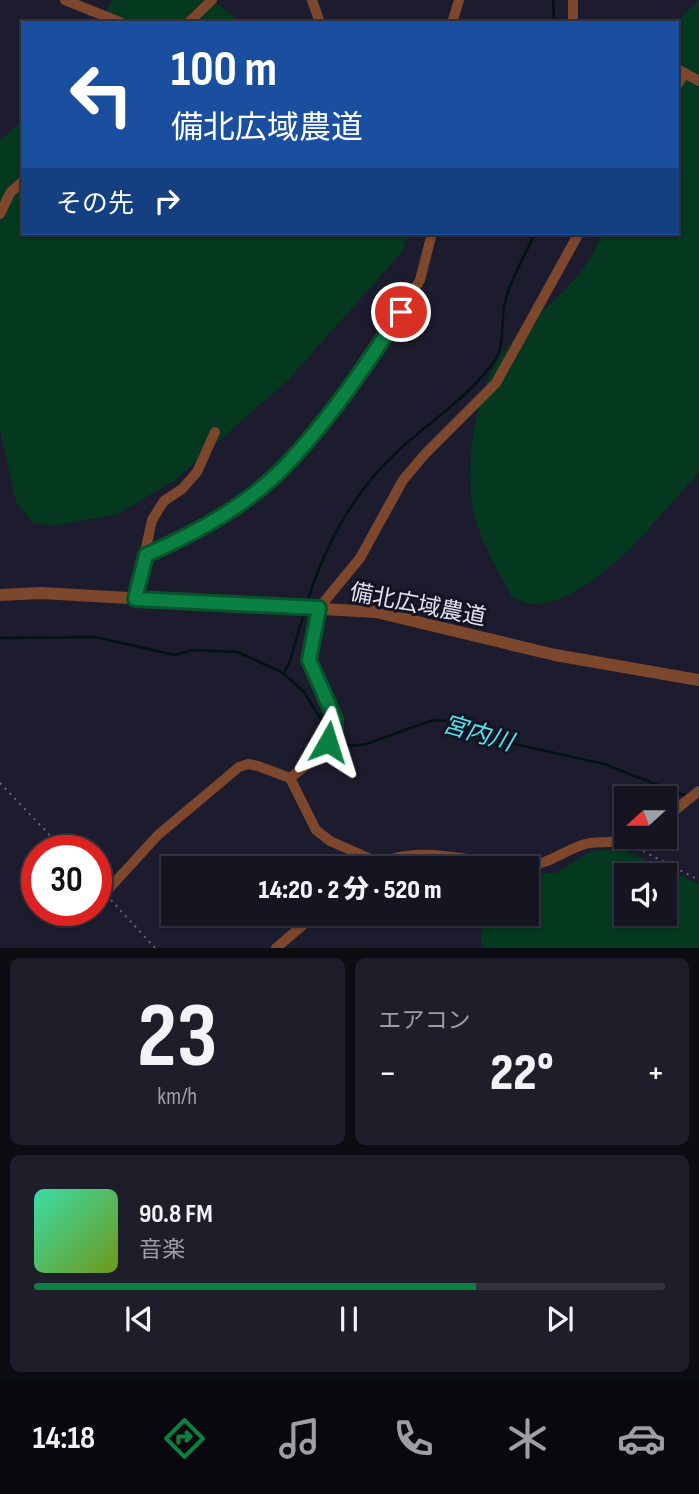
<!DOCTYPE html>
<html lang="ja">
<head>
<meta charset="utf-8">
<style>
  :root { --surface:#151522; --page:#1e1e2a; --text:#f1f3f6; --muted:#9d9fa5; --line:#343440; --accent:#0b8043 }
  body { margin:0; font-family:"Sofia Sans Condensed","Noto Sans JP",sans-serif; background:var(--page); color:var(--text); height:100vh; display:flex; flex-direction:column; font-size:26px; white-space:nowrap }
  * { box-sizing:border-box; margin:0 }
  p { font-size:23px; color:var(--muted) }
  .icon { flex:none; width:38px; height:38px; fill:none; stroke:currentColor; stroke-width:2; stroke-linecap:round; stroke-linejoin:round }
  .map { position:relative; height:948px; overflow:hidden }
  .details { display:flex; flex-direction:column; gap:10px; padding:10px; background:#0c0c13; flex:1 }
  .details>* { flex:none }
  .top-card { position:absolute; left:21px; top:21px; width:658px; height:214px; border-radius:0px; box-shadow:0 2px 5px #0004,0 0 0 2px var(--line); background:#1a4fa0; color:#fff; overflow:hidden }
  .needle { width:46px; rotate:249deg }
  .fabs { position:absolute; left:614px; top:786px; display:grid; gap:14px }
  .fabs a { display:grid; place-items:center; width:63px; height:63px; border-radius:0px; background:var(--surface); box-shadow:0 2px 5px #0004,0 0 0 2px var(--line); font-size:35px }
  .speed { position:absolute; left:21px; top:835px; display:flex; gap:14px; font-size:35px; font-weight:700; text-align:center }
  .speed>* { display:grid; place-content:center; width:91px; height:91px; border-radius:50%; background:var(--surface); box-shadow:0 2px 5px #0004,0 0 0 2px var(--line); line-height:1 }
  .speed .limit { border:10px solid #d22; background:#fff; color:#111 }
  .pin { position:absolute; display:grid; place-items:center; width:60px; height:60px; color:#fff; margin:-30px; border:4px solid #fff; border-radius:50%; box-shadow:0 2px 7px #0007 }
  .me { position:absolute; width:77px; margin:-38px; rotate:6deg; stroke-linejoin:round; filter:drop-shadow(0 0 5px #0008) }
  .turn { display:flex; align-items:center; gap:24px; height:147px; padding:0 35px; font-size:32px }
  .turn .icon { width:91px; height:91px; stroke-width:2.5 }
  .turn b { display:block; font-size:49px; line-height:60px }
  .then { display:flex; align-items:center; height:66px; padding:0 35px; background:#0003; gap:14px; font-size:26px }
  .big { font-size:52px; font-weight:800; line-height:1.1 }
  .details .card { flex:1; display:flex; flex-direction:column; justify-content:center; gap:10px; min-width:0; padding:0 24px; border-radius:10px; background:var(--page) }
  .details .dial { align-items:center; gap:0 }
  .dial b { font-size:91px; line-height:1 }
  .song { display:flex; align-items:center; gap:21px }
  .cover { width:84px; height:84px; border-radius:10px; background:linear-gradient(135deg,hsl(160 70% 55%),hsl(80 70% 35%)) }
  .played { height:7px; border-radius:4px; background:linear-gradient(90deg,var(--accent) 70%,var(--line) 70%) }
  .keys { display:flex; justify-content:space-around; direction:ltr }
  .heat { display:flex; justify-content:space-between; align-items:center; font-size:38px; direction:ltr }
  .details .tiles { flex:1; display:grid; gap:10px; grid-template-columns:1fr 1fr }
  .card:last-child { grid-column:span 2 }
  .trip { position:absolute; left:161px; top:856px; width:378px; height:70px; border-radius:0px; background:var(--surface); box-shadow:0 2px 5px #0004,0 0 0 2px var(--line); font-weight:800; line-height:70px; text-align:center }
  .tabs { display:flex; height:112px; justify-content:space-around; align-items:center; background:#08080e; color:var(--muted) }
  .tabs .icon { width:49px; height:49px }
  .tabs .on { color:var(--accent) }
  .tabs b { font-size:32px; color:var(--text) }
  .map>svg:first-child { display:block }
  .green { fill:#04381f; fill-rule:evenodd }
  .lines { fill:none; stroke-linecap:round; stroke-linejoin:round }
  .stream { stroke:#021315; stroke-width:2.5 }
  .path { stroke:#656675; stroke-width:2; stroke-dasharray:2 5; stroke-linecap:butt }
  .minor { stroke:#7c472c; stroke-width:10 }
  .tertiary { stroke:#7c472c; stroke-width:12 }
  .route-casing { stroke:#07532c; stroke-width:18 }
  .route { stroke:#0b8043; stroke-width:12 }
  .labels { text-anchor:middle; stroke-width:6; stroke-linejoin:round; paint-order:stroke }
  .street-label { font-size:23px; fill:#e0e1ed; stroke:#131324 }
  .water-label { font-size:24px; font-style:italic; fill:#52e4ef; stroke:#131324 }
</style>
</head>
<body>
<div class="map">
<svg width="699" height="948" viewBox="0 0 699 948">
  <rect width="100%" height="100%" fill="#1c1c2e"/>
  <g class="green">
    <path d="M112,0H213L242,23H100Z"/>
    <path d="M699,0V472C661,513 594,604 533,604C527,604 519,600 513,598C499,574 484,548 476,521C462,476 474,389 504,351C532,315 591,278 601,233H677L676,23Z"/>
    <path d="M23,121V233H409L402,252L288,380L175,480L118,514L54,526L33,523L16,502L0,430V140Z"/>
    <path d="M621,849L699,884V948H481L483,914H527V874L556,873L591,851ZM626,875H665V914H626Z"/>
  </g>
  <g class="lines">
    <g class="stream">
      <path d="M553,0L554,23"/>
      <path d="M307,603C325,544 353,492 399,450C431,421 467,398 493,363C505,347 501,325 504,306C509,281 525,256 535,233"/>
      <path d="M0,638L95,637L175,655L192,650L238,652L283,673L304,692L329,732"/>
      <path d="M284,672L289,664L304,613"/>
      <path d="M334,737L350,746L366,744L433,720L448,721L492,739L604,764L686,796"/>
    </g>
    <g class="path">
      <path d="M0,783L64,850"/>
      <path d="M637,848L699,880"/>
      <path d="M111,900L155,948"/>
    </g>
    <g class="minor">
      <path d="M65,0L122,23"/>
      <path d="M312,0L320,23"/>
      <path d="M573,0V23"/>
      <path d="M188,23L212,0"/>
      <path d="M452,23L459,0"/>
      <path d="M677,69L699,81"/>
      <path d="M677,85L685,73"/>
      <path d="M0,214L10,193L23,181"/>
      <path d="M146,555L207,526L288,464L364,366L401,312L420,280L432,233"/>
      <path d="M135,599L152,520L164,501L182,489L197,472L215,432"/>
      <path d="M290,778L321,754L335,728L328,700L314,677L309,660L319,608L360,558L403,480L425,454L496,383L579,233"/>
      <path d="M665,818L699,791"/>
      <path d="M371,868C416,840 476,865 525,866C546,866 565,850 585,844C605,839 625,846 643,836"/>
      <path d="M105,893L158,835L239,767L248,764L258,766L290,778L316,830L330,841L380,863"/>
      <path d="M276,948L316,914"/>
    </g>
    <path class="tertiary" d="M0,595L41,593L376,612L555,655L699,680"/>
  </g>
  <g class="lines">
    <g class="route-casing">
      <path id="route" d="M328,742L335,728V719L309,660L319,608L135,599L146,555C198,532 250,504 289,462C331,417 367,364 401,312"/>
    </g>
    <use href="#route" class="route"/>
  </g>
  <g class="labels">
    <g class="street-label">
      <text transform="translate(418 604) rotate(11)" y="8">備北広域農道</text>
    </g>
    <g class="water-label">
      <text transform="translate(478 733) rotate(16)" y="8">宮内川</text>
    </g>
  </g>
</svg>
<div class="fabs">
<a><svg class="needle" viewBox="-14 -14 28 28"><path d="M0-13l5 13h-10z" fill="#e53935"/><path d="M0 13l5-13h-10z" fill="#9d9fa5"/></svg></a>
<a><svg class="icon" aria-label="sound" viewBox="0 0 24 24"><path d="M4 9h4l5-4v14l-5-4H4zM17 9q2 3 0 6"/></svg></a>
</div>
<div class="speed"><div class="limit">30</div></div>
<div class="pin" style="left:401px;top:312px;background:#d93025"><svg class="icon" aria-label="arrive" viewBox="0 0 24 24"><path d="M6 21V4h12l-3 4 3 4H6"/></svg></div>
<svg class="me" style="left:328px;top:742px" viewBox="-20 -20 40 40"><path d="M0-17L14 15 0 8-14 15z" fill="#0b8043" stroke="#fff" stroke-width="4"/></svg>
<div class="trip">14:20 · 2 分 · 520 m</div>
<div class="top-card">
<div class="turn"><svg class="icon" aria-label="left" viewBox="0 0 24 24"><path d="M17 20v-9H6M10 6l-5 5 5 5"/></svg><div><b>100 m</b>備北広域農道</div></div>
<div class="then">その先<svg class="icon" aria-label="right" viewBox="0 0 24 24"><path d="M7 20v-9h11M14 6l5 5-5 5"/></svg></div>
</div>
</div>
<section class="details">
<div class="tiles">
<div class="card dial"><b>23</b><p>km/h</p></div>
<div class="card"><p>エアコン</p>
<div class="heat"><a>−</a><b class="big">22°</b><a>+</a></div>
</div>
<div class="card">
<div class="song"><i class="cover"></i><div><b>90.8 FM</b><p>音楽</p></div></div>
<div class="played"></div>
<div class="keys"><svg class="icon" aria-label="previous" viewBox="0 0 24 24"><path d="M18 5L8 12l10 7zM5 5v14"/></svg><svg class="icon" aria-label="pause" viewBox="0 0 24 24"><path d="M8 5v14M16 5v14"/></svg><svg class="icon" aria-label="next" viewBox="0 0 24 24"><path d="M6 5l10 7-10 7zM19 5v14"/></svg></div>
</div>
</div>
</section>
<nav class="tabs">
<b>14:18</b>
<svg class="icon on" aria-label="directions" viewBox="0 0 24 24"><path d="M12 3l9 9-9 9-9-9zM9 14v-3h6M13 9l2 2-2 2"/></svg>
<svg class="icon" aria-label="music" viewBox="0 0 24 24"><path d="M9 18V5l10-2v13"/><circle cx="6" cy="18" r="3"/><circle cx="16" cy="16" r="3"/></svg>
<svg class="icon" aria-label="phone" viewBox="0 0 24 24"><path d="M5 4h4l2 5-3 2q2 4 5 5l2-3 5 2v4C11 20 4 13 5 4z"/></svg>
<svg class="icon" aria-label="climate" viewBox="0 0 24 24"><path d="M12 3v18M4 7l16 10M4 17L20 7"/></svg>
<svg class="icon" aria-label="car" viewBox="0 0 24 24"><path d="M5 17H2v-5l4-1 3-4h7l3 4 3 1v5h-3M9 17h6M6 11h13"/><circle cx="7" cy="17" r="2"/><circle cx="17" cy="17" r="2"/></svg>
</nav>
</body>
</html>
